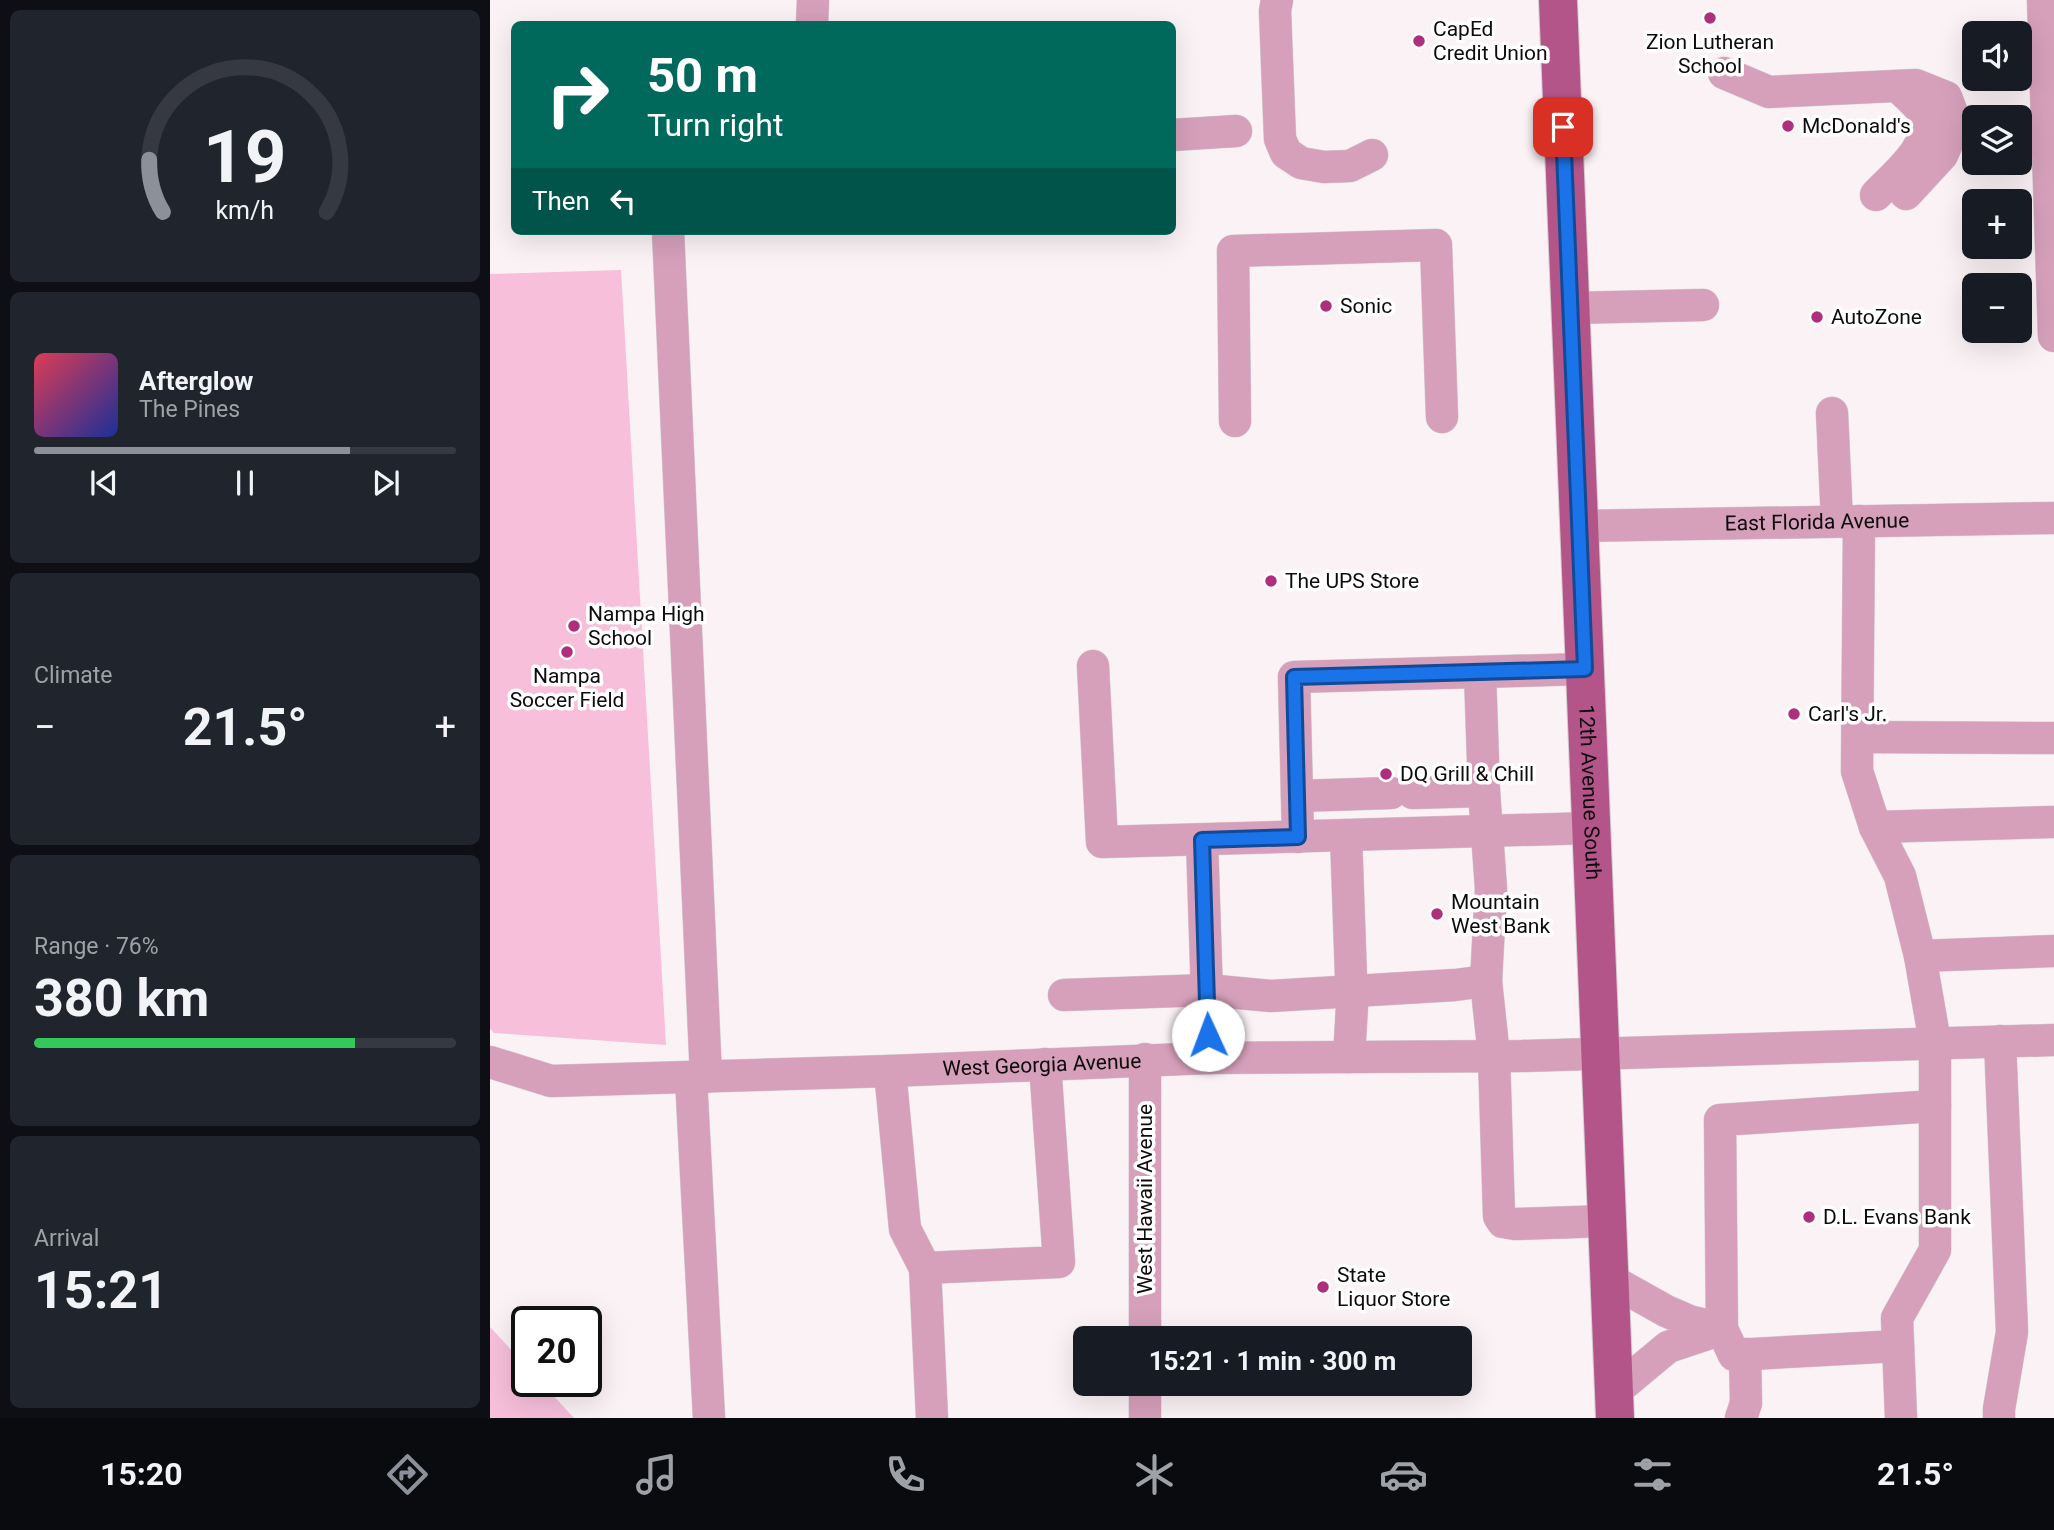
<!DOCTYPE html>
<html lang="en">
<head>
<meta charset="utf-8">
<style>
  :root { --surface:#171b24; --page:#20242c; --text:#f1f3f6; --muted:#9ea1a6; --line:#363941; --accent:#8c9099 }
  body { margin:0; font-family:Roboto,sans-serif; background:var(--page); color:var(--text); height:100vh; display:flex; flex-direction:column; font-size:26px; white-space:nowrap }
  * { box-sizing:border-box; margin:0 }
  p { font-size:23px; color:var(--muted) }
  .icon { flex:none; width:38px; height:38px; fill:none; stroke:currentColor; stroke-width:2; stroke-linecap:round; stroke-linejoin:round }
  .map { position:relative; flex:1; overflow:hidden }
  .drawer { display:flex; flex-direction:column; gap:10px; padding:10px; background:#0d0f14; width:490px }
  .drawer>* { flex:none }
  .banner { position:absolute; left:21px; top:21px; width:665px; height:214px; border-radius:10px; box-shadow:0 7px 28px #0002; background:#00695c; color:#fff; overflow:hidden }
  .fabs { position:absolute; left:1472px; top:21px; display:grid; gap:14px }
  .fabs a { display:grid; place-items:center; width:70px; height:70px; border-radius:10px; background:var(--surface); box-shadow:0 7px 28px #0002; font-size:35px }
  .speed { position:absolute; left:21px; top:1306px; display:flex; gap:14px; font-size:35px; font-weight:700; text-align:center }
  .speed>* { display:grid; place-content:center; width:91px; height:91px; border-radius:50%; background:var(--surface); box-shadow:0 7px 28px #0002; line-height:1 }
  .speed .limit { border:4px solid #111; border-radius:10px; background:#fff; color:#111 }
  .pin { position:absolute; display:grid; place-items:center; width:60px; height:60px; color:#fff; margin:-30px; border-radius:14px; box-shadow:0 4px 10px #0006 }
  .me { position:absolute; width:77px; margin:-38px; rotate:358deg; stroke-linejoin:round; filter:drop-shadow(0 0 5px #0008) }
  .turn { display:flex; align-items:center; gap:24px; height:147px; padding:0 21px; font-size:32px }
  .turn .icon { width:91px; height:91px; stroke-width:2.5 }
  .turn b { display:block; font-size:49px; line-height:60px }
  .then { display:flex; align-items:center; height:66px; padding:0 21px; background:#0003; gap:14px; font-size:26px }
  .big { font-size:52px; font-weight:700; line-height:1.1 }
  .drawer .tile { flex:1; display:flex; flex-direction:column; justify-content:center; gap:10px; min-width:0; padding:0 24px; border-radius:10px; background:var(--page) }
  .drawer .dial { align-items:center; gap:0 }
  .dial svg { height:182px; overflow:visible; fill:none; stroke:var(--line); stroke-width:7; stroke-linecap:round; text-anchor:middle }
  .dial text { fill:var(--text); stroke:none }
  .song { display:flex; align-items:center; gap:21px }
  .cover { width:84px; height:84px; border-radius:10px; background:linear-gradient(135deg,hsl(350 70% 55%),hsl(230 70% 35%)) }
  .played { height:7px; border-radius:4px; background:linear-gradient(90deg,var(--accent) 75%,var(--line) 75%) }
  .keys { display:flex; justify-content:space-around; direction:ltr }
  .heat { display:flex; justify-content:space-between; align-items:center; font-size:38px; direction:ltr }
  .charge { height:10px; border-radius:5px; background:linear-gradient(90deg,#34c759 76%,var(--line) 0) }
  .trip { position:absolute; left:583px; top:1326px; width:399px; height:70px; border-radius:10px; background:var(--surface); box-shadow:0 7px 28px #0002; font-weight:700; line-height:70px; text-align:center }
  .dock { display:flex; height:112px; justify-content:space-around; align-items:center; background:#090b0e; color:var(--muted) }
  .dock .icon { width:49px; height:49px }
  .dock .current { color:var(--accent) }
  .dock b { font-size:32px; color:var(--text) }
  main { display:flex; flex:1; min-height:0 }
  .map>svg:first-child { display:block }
  .green { fill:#f7bfda }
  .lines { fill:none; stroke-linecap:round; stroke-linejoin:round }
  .minor-casing { stroke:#d5cdd1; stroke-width:33 }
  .major-casing { stroke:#d5cdd1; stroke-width:40 }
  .minor { stroke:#d6a0ba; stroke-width:32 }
  .major { stroke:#b35589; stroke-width:38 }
  .route-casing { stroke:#114b97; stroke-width:18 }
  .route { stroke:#1a73e8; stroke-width:12 }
  .poi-dot { fill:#af2f7d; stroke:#fff; stroke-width:2.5 }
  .labels { text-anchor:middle; stroke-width:7; stroke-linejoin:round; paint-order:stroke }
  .poi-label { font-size:21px; fill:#0e0b0c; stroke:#fff; text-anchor:start }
  .street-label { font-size:21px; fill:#0e0b0c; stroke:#fff }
</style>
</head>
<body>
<main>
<section class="drawer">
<div class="tile dial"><svg viewBox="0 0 100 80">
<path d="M14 69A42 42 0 1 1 86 69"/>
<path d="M14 69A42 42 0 0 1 8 46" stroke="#8c9099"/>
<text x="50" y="56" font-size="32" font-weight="700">19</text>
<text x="50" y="72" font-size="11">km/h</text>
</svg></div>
<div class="tile">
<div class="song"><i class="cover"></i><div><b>Afterglow</b><p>The Pines</p></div></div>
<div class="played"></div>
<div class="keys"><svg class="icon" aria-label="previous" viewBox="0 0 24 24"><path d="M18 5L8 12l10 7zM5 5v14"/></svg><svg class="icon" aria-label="pause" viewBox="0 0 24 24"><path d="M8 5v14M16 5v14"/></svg><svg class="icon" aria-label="next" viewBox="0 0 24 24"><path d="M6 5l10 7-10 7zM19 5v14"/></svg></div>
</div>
<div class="tile"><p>Climate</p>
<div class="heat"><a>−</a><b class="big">21.5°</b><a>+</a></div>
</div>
<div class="tile"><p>Range · 76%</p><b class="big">380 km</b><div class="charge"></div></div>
<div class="tile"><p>Arrival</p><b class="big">15:21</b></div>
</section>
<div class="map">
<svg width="1564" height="1418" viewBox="0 0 1564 1418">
  <rect width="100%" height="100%" fill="#fbf2f6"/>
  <g class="green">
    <path d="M131,270L176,1045L4,1033L0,1029V274Z"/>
    <path d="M0,1327L37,1367V1381H50L84,1418H0Z"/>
  </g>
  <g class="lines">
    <g class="minor-casing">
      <g id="minor">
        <path d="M787,0L785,11L790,139L796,153L811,163L834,167L860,166L882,155"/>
        <path d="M1553,0L1564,336"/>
        <path d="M322,24L323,0"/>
        <path d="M1234,73L1279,92L1426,85L1456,97L1466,123L1452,155L1416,194"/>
        <path d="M682,135L746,131"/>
        <path d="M1386,195C1404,176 1445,144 1434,114C1431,107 1414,93 1408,86"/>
        <path d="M178,231L216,1077"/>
        <path d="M1081,308L1213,305"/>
        <path d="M1342,413L1347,521"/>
        <path d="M745,421L743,251L946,245L952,417"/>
        <path d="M1369,521L1367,771L1385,827L1410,876L1430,956L1445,1042V1250L1407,1318L1411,1418"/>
        <path id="s1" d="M1089,526L1564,518"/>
        <path d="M603,666L612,842L1101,828"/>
        <path d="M990,672L994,791L1001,889L996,981L1004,1056L1009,1216L1013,1222L1025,1224L1117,1221"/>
        <path d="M1368,737L1564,738"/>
        <path d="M923,793L994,791"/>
        <path d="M807,796L901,793"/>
        <path d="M1385,827L1564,822"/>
        <path d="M856,835L862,1006L859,1057"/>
        <path d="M808,837L804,677L1095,669"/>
        <path d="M712,840L719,1058"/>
        <path d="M1430,956L1564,951"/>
        <path d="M574,995L717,990L781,996L965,985L996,981"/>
        <path d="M655,1059V1339"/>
        <path id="s2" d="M0,1062L61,1081L400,1071L719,1058L1032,1056L1564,1040"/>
        <path d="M400,1071L415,1229L435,1268L442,1418"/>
        <path d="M201,1078L219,1418"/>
        <path d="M435,1268L569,1262L555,1064"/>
        <path d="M1119,1279L1176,1311L1199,1321L1232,1329L1178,1347L1124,1392"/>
        <path d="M1408,1346L1244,1355L1232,1329L1230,1120L1445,1106"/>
        <path d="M655,1384V1418"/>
        <path d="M1251,1418L1256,1403L1255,1354"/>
        <path d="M1509,1418V1409L1522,1332L1510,1041"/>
      </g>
    </g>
    <g class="major-casing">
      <g id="major">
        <path id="s3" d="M1068,0L1125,1418"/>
      </g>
    </g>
    <use href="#minor" class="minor"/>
    <use href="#major" class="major"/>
  </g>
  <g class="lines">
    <g class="route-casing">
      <path id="route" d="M718,1035L712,840L808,837L804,677L1095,669L1073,127"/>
    </g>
    <use href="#route" class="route"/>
  </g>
  <g class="poi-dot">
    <circle cx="1220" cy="18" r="7"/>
    <circle cx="929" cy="41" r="7"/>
    <circle cx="1298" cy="126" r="7"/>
    <circle cx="836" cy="306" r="7"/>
    <circle cx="1327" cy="317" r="7"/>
    <circle cx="781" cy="581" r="7"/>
    <circle cx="84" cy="626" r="7"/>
    <circle cx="77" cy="652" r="7"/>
    <circle cx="1304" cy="714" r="7"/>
    <circle cx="896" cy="774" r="7"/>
    <circle cx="947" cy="914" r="7"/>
    <circle cx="1319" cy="1217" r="7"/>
    <circle cx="833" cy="1287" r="7"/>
  </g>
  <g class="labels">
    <g class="poi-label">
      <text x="943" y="36">CapEd<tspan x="943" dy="24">Credit Union</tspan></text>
      <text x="1220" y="49" text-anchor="middle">Zion Lutheran<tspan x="1220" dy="24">School</tspan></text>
      <text x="1312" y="133">McDonald's</text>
      <text x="850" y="313">Sonic</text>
      <text x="1341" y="324">AutoZone</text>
      <text x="795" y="588">The UPS Store</text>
      <text x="98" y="621">Nampa High<tspan x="98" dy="24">School</tspan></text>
      <text x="77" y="683" text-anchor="middle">Nampa<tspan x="77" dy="24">Soccer Field</tspan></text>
      <text x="1318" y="721">Carl's Jr.</text>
      <text x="910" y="781">DQ Grill &amp; Chill</text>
      <text x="961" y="909">Mountain<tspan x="961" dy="24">West Bank</tspan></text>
      <text x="1333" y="1224">D.L. Evans Bank</text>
      <text x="847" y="1282">State<tspan x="847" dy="24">Liquor Store</tspan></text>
    </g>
    <g class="street-label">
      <text dy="7" stroke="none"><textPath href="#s1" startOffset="238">East Florida Avenue</textPath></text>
      <text dy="7" stroke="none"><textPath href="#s3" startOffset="793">12th Avenue South</textPath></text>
      <text dy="7" stroke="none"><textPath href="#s2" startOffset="555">West Georgia Avenue</textPath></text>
      <text transform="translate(655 1199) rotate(-90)" y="7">West Hawaii Avenue</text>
    </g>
  </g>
</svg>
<div class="fabs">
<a><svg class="icon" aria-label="sound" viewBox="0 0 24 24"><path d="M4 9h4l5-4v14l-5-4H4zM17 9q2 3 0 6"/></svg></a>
<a><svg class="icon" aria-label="layers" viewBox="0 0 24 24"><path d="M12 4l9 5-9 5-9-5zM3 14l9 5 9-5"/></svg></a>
<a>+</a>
<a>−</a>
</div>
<div class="speed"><div class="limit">20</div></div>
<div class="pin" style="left:1073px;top:127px;background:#d93025"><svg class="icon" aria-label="arrive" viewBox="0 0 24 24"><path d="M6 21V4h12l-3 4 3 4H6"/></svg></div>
<svg class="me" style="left:718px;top:1035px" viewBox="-20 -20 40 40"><circle r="19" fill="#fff"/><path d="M0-13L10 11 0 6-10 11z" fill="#1a73e8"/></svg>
<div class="trip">15:21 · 1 min · 300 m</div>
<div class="banner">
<div class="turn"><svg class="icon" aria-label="right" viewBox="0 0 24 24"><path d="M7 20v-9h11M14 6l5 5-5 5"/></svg><div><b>50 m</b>Turn right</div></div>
<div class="then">Then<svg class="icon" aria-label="left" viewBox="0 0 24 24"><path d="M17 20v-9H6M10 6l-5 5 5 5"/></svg></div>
</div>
</div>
</main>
<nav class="dock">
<b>15:20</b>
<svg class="icon current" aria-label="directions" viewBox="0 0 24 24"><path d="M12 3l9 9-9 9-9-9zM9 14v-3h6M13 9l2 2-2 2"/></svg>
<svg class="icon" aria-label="music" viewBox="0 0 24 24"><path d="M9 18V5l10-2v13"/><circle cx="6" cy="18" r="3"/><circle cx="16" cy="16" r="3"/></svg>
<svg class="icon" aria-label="phone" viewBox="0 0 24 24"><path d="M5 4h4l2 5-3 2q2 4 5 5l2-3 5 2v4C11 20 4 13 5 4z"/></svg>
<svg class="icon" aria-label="climate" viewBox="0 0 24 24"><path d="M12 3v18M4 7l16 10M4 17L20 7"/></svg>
<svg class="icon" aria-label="car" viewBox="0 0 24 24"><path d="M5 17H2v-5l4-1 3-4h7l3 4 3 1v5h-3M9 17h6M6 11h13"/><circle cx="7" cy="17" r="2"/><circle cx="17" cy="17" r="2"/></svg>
<svg class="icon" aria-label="filters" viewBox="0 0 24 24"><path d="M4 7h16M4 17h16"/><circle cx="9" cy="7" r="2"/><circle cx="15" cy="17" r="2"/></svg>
<b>21.5°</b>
</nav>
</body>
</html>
